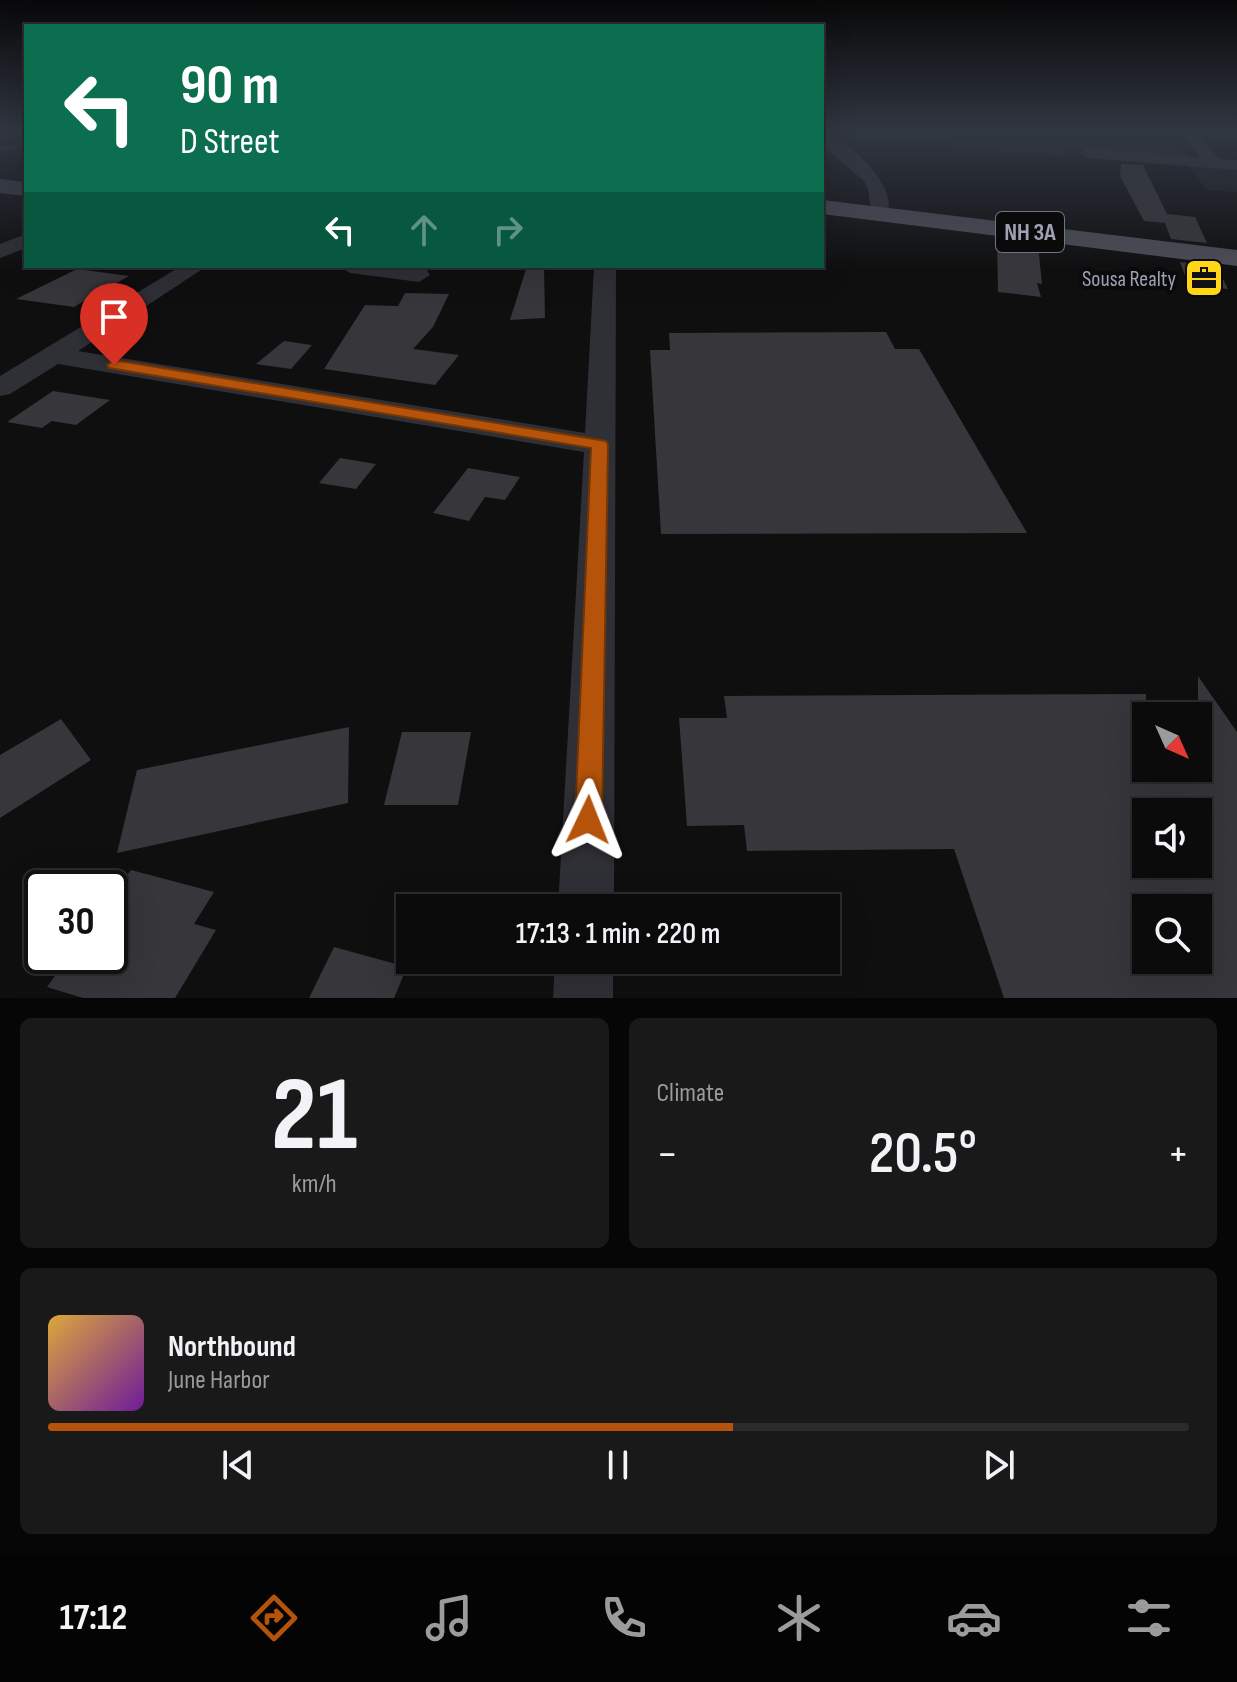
<!DOCTYPE html>
<html lang="en">
<head>
<meta charset="utf-8">
<style>
  :root { --surface:#0b0b0c; --page:#19191a; --text:#f1f3f6; --muted:#9a9b9d; --line:#2b2b2d; --accent:#b45309 }
  body { margin:0; font-family:"Sofia Sans Condensed",sans-serif; background:var(--page); color:var(--text); height:100vh; display:flex; flex-direction:column; font-size:30px; white-space:nowrap }
  * { box-sizing:border-box; margin:0 }
  p { font-size:26px; color:var(--muted) }
  .icon { flex:none; width:44px; height:44px; fill:none; stroke:currentColor; stroke-width:2; stroke-linecap:round; stroke-linejoin:round }
  .map { position:relative; height:998px; overflow:hidden }
  .details { display:flex; flex-direction:column; gap:20px; padding:20px; background:#060607; flex:1 }
  .details>* { flex:none }
  .banner { position:absolute; left:24px; top:24px; width:800px; height:244px; border-radius:0px; box-shadow:0 8px 32px #0002,0 0 0 2px var(--line); background:#0b6e4f; color:#fff; overflow:hidden }
  .needle { width:52px; rotate:135deg }
  .buttons { position:absolute; left:1132px; top:702px; display:grid; gap:16px }
  .buttons a { display:grid; place-items:center; width:80px; height:80px; border-radius:0px; background:var(--surface); box-shadow:0 8px 32px #0002,0 0 0 2px var(--line); font-size:40px }
  .speed { position:absolute; left:24px; top:870px; display:flex; gap:16px; font-size:40px; font-weight:700; text-align:center }
  .speed>* { display:grid; place-content:center; width:104px; height:104px; border-radius:50%; background:var(--surface); box-shadow:0 8px 32px #0002,0 0 0 2px var(--line); line-height:1 }
  .speed .limit { border:4px solid #111; border-radius:12px; background:#fff; color:#111 }
  .pin { position:absolute; display:grid; place-items:center; width:68px; height:68px; color:#fff; margin:-82px -34px; border-radius:50% 50% 50% 0; rotate:-45deg; box-shadow:0 0 8px #0007 }
  .pin .icon { rotate:45deg }
  .me { position:absolute; width:88px; margin:-44px; rotate:2deg; stroke-linejoin:round; filter:drop-shadow(0 0 6px #0008) }
  .turn { display:flex; align-items:center; gap:28px; height:168px; padding:0 24px; font-size:36px }
  .turn .icon { width:104px; height:104px; stroke-width:2.5 }
  .turn b { display:block; font-size:56px; line-height:68px }
  .lanes { display:flex; align-items:center; height:76px; padding:0 24px; background:#0003; justify-content:center; gap:40px; direction:ltr }
  .lanes .off { opacity:.35 }
  .big { font-size:60px; font-weight:600; line-height:1.1 }
  .details .tile { flex:1; display:flex; flex-direction:column; justify-content:center; gap:12px; min-width:0; padding:0 28px; border-radius:12px; background:var(--page) }
  .details .dial { align-items:center; gap:0 }
  .dial b { font-size:104px; line-height:1 }
  .song { display:flex; align-items:center; gap:24px }
  .cover { width:96px; height:96px; border-radius:12px; background:linear-gradient(135deg,hsl(40 70% 55%),hsl(280 70% 35%)) }
  .played { height:8px; border-radius:4px; background:linear-gradient(90deg,var(--accent) 60%,var(--line) 60%) }
  .keys { display:flex; justify-content:space-around; direction:ltr }
  .heat { display:flex; justify-content:space-between; align-items:center; font-size:44px; direction:ltr }
  .details .tiles { flex:1; display:grid; gap:20px; grid-template-columns:1fr 1fr }
  .tile:last-child { grid-column:span 2 }
  .trip { position:absolute; left:396px; top:894px; width:444px; height:80px; border-radius:0px; background:var(--surface); box-shadow:0 8px 32px #0002,0 0 0 2px var(--line); font-weight:600; line-height:80px; text-align:center }
  .menu { display:flex; height:128px; justify-content:space-around; align-items:center; background:#040405; color:var(--muted) }
  .menu .icon { width:56px; height:56px }
  .menu .on { color:var(--accent) }
  .menu b { font-size:36px; color:var(--text) }
  .map>svg:first-child { display:block }
  .built { fill:#1a1b1d }
  .green { fill:#1b231d }
  .lines { fill:none; stroke-linecap:round; stroke-linejoin:round }
  .stream { stroke:#242b35; stroke-width:4 }
  .building { fill:#36363b; fill-rule:evenodd }
  .street { fill:#2f2f36; fill-rule:evenodd }
  .secondary { fill:#3d3e46; fill-rule:evenodd }
  .primary { fill:#4b4c55; fill-rule:evenodd }
  .route { fill:#b45309; stroke:#753606; stroke-width:2 }
  .labels { text-anchor:middle; stroke-width:8; stroke-linejoin:round; paint-order:stroke }
  .far-poi-label { font-size:22px; fill:#9ea1b3; stroke:#0a0a0b; text-anchor:end }
  .shield { fill:#0a0a0b; stroke:#727481; stroke-width:2 }
  .shield-label { font-size:24px; font-weight:bold; fill:#9ea1b3 }
</style>
</head>
<body>
<div class="map">
<svg width="1237" height="998" viewBox="0 0 1237 998">
  <rect width="100%" height="100%" fill="#0f0f10"/>
  <path class="built" d="M1187,164L1237,168V192L1207,190Z"/>
  <path class="green" d="M941,131H1169L1191,158L1067,148L1068,156L957,149Z"/>
  <g class="lines">
    <path class="stream" d="M0,149L26,144"/>
  </g>
  <g class="building">
    <path d="M1121,164L1143,165L1167,214L1195,217L1207,243L1171,239L1165,223L1144,221L1120,176Z"/>
    <path d="M997,240L1038,245L1042,284L1037,283L1041,297L998,292Z"/>
    <path d="M1180,262L1217,267L1228,289L1188,284Z"/>
    <path d="M527,266H544L545,318L510,320Z"/>
    <path d="M77,269L129,276L74,307L16,299Z"/>
    <path d="M405,293L449,294L433,327L413,349L459,355L435,385L324,369L365,305L398,306Z"/>
    <path d="M886,332L895,349H919L1027,533L661,534L650,350H670L669,333Z"/>
    <path d="M284,341L312,345L291,369L256,364Z"/>
    <path d="M53,391L110,400L76,425L52,421L42,428L7,422Z"/>
    <path d="M340,458L376,464L356,489L319,483Z"/>
    <path d="M468,468L520,477L505,500L485,497L469,521L433,513Z"/>
    <path d="M1198,676L1237,732V998H1004L954,849L747,851L744,825L687,826L679,718H727L724,696L1146,694V768H1198ZM1146,812H1198V864H1146ZM1146,908H1198V960H1146Z"/>
    <path d="M61,719L91,760L0,818V755Z"/>
    <path d="M349,727L348,803L117,853L137,770Z"/>
    <path d="M402,732H471L458,805H384Z"/>
    <path d="M131,870L214,892L194,924L216,930L175,998H83L47,987L69,956H110V899Z"/>
    <path d="M334,947L407,967L394,998H309Z"/>
  </g>
  <g class="lines">
    <g class="street">
      <path d="M1179,131H1194L1219,159L1237,160V170L1088,158L1080,153L1088,148L1200,157Z"/>
      <path d="M822,132C849,141 902,187 886,218H872L868,189L864,181L822,145Z"/>
      <path d="M26,234V248L0,258V244Z"/>
      <path d="M181,266H207L78,351L585,433L594,266H616L614,908H558L584,452L58,364L10,394L0,396V376Z"/>
      <path d="M339,266H401L427,270L430,275L419,282L350,273Z"/>
      <path d="M555,960H613V998H553Z"/>
    </g>
    <path class="secondary" d="M0,179L26,182V196L0,193Z"/>
    <path class="primary" d="M822,200L1237,250V266L822,214Z"/>
  </g>
  <linearGradient id="sky" x2="0" y2="1"><stop stop-color="#080809"/><stop offset="0.49" stop-color="#313742"/><stop offset="1" stop-color="#313742" stop-opacity="0"/></linearGradient>
  <rect width="1237" height="270" fill="url(#sky)"/>
  <path class="route" d="M114,360L606,441L608,445L602,820L598,829L588,832L579,829L575,820L591,448L109,368L107,365Z"/>
  <defs>
    <g id="office-square" transform="scale(2)"><rect x="-9" y="-9" width="18" height="18" rx="4" fill="#ffd618" stroke="#0a0a0b"/><path d="M-6-3h4V-5.5h4V-3h4V5H-6ZM-1-4.5V-3h2v-1.5ZM-6 0V1H6V0Z" fill="#111"/></g>
  </defs>
  <g fill-rule="evenodd">
    <use href="#office-square" x="1204" y="278"/>
  </g>
  <g class="labels">
    <g class="far-poi-label">
      <text x="1176" y="286">Sousa Realty</text>
    </g>
    <rect class="shield" x="996" y="212" width="68" height="40" rx="6"/>
    <g class="shield-label">
      <text x="1030" y="240">NH 3A</text>
    </g>
  </g>
</svg>
<div class="buttons">
<a><svg class="needle" viewBox="-14 -14 28 28"><path d="M0-13l5 13h-10z" fill="#e53935"/><path d="M0 13l5-13h-10z" fill="#9a9b9d"/></svg></a>
<a><svg class="icon" aria-label="sound" viewBox="0 0 24 24"><path d="M4 9h4l5-4v14l-5-4H4zM17 9q2 3 0 6"/></svg></a>
<a><svg class="icon" aria-label="search" viewBox="0 0 24 24"><circle cx="10" cy="10" r="6"/><path d="M15 15l6 6"/></svg></a>
</div>
<div class="speed"><div class="limit">30</div></div>
<div class="pin" style="left:114px;top:365px;background:#d93025"><svg class="icon" aria-label="arrive" viewBox="0 0 24 24"><path d="M6 21V4h12l-3 4 3 4H6"/></svg></div>
<svg class="me" style="left:588px;top:820px" viewBox="-20 -20 40 40"><path d="M0-17L14 15 0 8-14 15z" fill="#b45309" stroke="#fff" stroke-width="4"/></svg>
<div class="trip">17:13 · 1 min · 220 m</div>
<div class="banner">
<div class="turn"><svg class="icon" aria-label="left" viewBox="0 0 24 24"><path d="M17 20v-9H6M10 6l-5 5 5 5"/></svg><div><b>90 m</b>D Street</div></div>
<div class="lanes"><svg class="icon" aria-label="left" viewBox="0 0 24 24"><path d="M17 20v-9H6M10 6l-5 5 5 5"/></svg><svg class="icon off" aria-label="ahead" viewBox="0 0 24 24"><path d="M12 20V5M6 11l6-6 6 6"/></svg><svg class="icon off" aria-label="right" viewBox="0 0 24 24"><path d="M7 20v-9h11M14 6l5 5-5 5"/></svg></div>
</div>
</div>
<section class="details">
<div class="tiles">
<div class="tile dial"><b>21</b><p>km/h</p></div>
<div class="tile"><p>Climate</p>
<div class="heat"><a>−</a><b class="big">20.5°</b><a>+</a></div>
</div>
<div class="tile">
<div class="song"><i class="cover"></i><div><b>Northbound</b><p>June Harbor</p></div></div>
<div class="played"></div>
<div class="keys"><svg class="icon" aria-label="previous" viewBox="0 0 24 24"><path d="M18 5L8 12l10 7zM5 5v14"/></svg><svg class="icon" aria-label="pause" viewBox="0 0 24 24"><path d="M8 5v14M16 5v14"/></svg><svg class="icon" aria-label="next" viewBox="0 0 24 24"><path d="M6 5l10 7-10 7zM19 5v14"/></svg></div>
</div>
</div>
</section>
<nav class="menu">
<b>17:12</b>
<svg class="icon on" aria-label="directions" viewBox="0 0 24 24"><path d="M12 3l9 9-9 9-9-9zM9 14v-3h6M13 9l2 2-2 2"/></svg>
<svg class="icon" aria-label="music" viewBox="0 0 24 24"><path d="M9 18V5l10-2v13"/><circle cx="6" cy="18" r="3"/><circle cx="16" cy="16" r="3"/></svg>
<svg class="icon" aria-label="phone" viewBox="0 0 24 24"><path d="M5 4h4l2 5-3 2q2 4 5 5l2-3 5 2v4C11 20 4 13 5 4z"/></svg>
<svg class="icon" aria-label="climate" viewBox="0 0 24 24"><path d="M12 3v18M4 7l16 10M4 17L20 7"/></svg>
<svg class="icon" aria-label="car" viewBox="0 0 24 24"><path d="M5 17H2v-5l4-1 3-4h7l3 4 3 1v5h-3M9 17h6M6 11h13"/><circle cx="7" cy="17" r="2"/><circle cx="17" cy="17" r="2"/></svg>
<svg class="icon" aria-label="filters" viewBox="0 0 24 24"><path d="M4 7h16M4 17h16"/><circle cx="9" cy="7" r="2"/><circle cx="15" cy="17" r="2"/></svg>
</nav>
</body>
</html>
